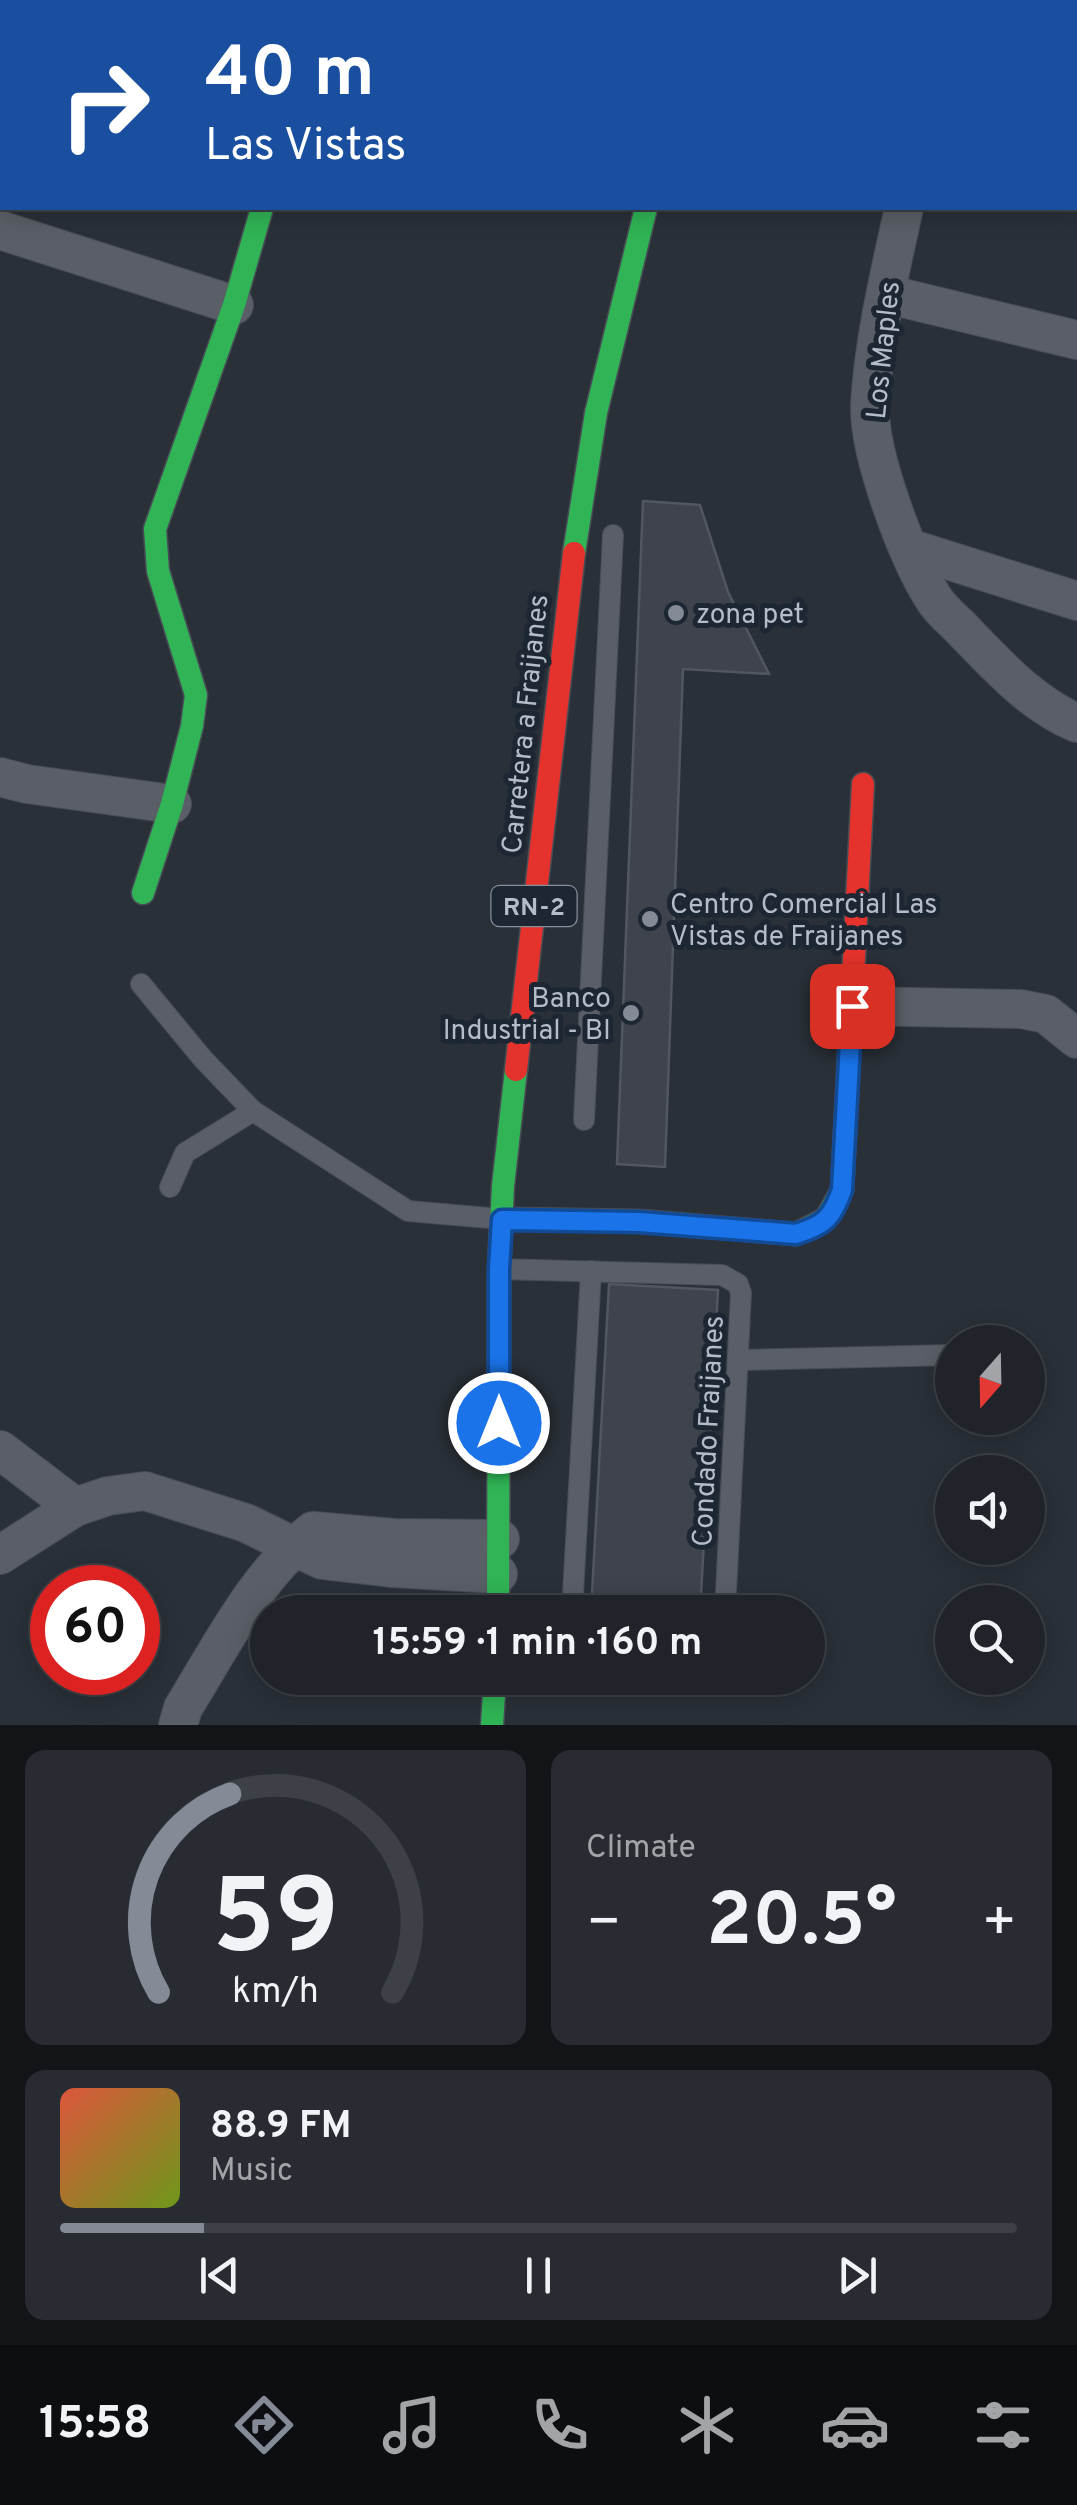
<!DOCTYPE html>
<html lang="en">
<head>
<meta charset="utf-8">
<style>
  :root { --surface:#20242a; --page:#282c32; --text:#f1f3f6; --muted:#a2a4a8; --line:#3d4147; --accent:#848b96 }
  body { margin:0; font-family:Overpass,sans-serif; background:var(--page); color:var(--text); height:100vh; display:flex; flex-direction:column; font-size:38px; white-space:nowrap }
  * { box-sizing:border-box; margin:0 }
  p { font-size:32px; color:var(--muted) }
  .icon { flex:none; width:55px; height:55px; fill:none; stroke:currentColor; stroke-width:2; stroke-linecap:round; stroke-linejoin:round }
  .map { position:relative; height:1725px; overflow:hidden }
  .side { display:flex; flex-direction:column; gap:25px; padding:25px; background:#121417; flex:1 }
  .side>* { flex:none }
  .banner { position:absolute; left:0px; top:0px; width:1078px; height:210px; box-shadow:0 5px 25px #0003,0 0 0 2px var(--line); background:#1a4fa0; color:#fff; overflow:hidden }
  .needle { width:65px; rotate:200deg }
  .controls { position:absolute; left:935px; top:1325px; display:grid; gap:20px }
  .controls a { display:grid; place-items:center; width:110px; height:110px; border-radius:50%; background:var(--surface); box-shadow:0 5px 25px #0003,0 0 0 2px var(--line); font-size:50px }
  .speed { position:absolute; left:30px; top:1565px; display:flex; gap:20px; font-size:50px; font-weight:700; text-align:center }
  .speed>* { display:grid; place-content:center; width:130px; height:130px; border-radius:50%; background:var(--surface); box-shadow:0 5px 25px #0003,0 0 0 2px var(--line); line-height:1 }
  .speed .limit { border:15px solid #d22; background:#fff; color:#111 }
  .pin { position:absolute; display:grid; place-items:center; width:85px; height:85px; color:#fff; margin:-42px; border-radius:20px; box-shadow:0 5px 15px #0006 }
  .me { position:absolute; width:110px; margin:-55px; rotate:0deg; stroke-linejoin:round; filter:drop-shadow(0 0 8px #0008) }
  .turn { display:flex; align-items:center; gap:35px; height:210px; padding:0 40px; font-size:45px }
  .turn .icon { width:130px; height:130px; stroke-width:2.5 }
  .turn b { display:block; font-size:70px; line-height:85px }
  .big { font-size:75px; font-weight:700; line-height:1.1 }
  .side .tile { flex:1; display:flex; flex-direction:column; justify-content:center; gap:15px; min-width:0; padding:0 35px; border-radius:20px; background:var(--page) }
  .side .dial { align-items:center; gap:0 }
  .dial svg { height:260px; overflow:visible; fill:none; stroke:var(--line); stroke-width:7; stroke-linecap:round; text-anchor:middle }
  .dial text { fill:var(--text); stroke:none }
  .song { display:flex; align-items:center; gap:30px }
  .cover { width:120px; height:120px; border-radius:15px; background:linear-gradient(135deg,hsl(10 70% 55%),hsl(80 70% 35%)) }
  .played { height:10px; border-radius:5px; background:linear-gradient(90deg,var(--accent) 15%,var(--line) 15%) }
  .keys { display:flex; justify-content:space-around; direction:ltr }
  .heat { display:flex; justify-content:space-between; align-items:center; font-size:55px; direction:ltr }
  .side .tiles { flex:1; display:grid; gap:25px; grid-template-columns:1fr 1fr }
  .tile:last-child { grid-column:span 2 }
  .trip { position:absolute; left:250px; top:1595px; width:575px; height:100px; border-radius:50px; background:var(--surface); box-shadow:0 5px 25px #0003,0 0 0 2px var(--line); font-weight:700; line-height:100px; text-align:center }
  .menu { display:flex; height:160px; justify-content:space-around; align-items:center; background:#0d0e11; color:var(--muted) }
  .menu .icon { width:70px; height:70px }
  .menu .on { color:var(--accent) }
  .menu b { font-size:45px; color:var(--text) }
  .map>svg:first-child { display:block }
  .building { fill:#3f444c; stroke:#52575f; stroke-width:2.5 }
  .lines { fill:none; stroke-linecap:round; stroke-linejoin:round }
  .lane-casing { stroke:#484c55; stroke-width:22 }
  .street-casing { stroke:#484c55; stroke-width:40 }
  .fast-casing { stroke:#484c55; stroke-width:25 }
  .slow-casing { stroke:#484c55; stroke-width:25 }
  .jam-casing { stroke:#484c55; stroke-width:25 }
  .lane { stroke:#5a5e66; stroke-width:20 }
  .street { stroke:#5a5e66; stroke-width:38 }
  .fast { stroke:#30b455; stroke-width:22 }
  .slow { stroke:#ff9f0a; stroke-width:22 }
  .jam { stroke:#e5322d; stroke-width:22 }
  .route-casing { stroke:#114b97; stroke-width:25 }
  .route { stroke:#1a73e8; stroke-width:18 }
  .poi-dot { fill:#848b96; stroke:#1d2633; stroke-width:4 }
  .labels { text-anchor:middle; stroke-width:10; stroke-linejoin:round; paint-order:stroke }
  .shield { fill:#1d2633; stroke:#878f9c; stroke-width:2.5 }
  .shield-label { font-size:25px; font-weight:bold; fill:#b4bcc9 }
  .street-label { font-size:28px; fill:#b4bcc9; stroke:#1d2633 }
  .poi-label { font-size:28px; fill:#b4bcc9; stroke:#1d2633; text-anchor:start }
</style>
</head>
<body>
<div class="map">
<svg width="1077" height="1725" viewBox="0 0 1077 1725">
  <rect width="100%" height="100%" fill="#2a3038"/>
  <g class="building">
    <path d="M643,501L700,505L728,592L769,674L683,669L665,1167L617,1164Z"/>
    <path d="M609,1284L718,1290L700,1612H591Z"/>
  </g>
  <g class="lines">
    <g class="lane-casing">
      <g id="lane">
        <path d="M141,984L203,1059L253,1111L408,1211L501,1219"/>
        <path d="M584,1120L613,535"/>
        <path d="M170,1187L185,1153L253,1111"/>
        <path d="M501,1269L722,1275L738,1284L741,1293L725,1612"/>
        <path d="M740,1360L952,1355"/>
        <path d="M572,1612L591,1271"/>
        <path d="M672,1678L701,1680L709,1678"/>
      </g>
    </g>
    <g class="street-casing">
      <g id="street">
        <path d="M322,2V0"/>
        <path d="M948,2V0"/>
        <path d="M1075,40L1077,41"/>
        <path d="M904,208C890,272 874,338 870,404C868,453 907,557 934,599C940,609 951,618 960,627C994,662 1031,704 1077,723"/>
        <path d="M0,230L234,305"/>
        <path d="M886,294L1077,340"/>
        <path d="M909,548L1077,601"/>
        <path d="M0,777L27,784L172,804"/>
        <path d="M852,1006L1021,1009L1046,1014L1077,1039"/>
        <path d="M0,1450L75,1507"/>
        <path d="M0,1555L75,1507L108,1496L145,1491L246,1523L322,1560L391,1568L498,1574"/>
        <path d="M178,1725L183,1708C221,1647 255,1576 313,1531L394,1538L500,1539"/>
      </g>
    </g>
    <g class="fast-casing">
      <g id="fast">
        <path d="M574,553L596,413L646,208"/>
        <path d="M143,893L172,804L192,726L196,695L158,571L155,529L234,305L262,208"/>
        <path d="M502,1219L639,1221L796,1234L826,1219L842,1190L846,1114"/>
        <path d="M498,1612L499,1269L503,1186L516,1070"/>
        <path d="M492,1725L495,1678"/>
      </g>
    </g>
    <g class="slow-casing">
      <path id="slow" d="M695,0V2"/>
    </g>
    <g class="jam-casing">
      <g id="jam">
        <path d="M516,1070L574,553"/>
        <path d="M846,1114L863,784"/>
      </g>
    </g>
    <use href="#lane" class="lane"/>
    <use href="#street" class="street"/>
    <use href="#fast" class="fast"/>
    <use href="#slow" class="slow"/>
    <use href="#jam" class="jam"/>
  </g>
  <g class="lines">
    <g class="route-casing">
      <path id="route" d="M499,1423V1269L502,1220L639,1222L796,1234C825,1225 832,1218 842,1190L852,1006"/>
    </g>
    <use href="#route" class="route"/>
  </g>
  <g class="poi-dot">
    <circle cx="676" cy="613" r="10"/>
    <circle cx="650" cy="919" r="10"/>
    <circle cx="631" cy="1013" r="10"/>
  </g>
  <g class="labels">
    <rect class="shield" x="491.5" y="886" width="85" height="40" rx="8"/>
    <g class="shield-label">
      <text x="534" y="915">RN-2</text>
    </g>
    <g class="street-label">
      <text transform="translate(882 350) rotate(-84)" y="10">Los Maples</text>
      <text transform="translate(524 724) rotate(-84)" y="10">Carretera a Fraijanes</text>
      <text transform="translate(707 1431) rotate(-87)" y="10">Condado Fraijanes</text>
    </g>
    <g class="poi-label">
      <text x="696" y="623">zona pet</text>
      <text x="670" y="913">Centro Comercial Las<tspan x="670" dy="32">Vistas de Fraijanes</tspan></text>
      <text x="611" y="1007" text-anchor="end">Banco<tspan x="611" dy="32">Industrial - BI</tspan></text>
    </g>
  </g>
</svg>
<div class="controls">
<a><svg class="needle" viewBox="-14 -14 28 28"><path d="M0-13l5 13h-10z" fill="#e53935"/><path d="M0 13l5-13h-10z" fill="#a2a4a8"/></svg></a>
<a><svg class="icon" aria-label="sound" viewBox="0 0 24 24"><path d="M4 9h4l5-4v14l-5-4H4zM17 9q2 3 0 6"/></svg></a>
<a><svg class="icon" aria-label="search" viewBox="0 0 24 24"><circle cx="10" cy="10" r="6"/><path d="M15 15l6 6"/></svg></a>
</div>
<div class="speed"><div class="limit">60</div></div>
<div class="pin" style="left:852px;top:1006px;background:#d93025"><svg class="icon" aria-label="arrive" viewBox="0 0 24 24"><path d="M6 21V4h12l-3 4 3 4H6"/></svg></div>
<svg class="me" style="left:499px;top:1423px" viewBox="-20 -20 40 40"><circle r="17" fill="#1a73e8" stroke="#fff" stroke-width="3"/><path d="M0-11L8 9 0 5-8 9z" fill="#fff"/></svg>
<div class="trip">15:59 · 1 min · 160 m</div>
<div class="banner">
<div class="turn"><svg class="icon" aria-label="right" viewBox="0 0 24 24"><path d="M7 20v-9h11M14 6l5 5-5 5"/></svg><div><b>40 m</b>Las Vistas</div></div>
</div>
</div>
<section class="side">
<div class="tiles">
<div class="tile dial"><svg viewBox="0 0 100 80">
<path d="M14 69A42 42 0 1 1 86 69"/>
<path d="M14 69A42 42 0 0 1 36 8" stroke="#848b96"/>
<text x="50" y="56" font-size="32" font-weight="700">59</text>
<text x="50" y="72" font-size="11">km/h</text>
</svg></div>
<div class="tile"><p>Climate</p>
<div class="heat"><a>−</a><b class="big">20.5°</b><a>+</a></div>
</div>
<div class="tile">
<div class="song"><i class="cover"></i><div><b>88.9 FM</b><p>Music</p></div></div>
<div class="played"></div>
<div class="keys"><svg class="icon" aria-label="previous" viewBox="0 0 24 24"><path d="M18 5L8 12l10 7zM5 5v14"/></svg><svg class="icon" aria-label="pause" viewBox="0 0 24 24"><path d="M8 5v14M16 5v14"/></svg><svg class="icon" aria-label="next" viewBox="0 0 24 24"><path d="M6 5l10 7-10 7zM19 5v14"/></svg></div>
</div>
</div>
</section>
<nav class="menu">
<b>15:58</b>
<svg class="icon on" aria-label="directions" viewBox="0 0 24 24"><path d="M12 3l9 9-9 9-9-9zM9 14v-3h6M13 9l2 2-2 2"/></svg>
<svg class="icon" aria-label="music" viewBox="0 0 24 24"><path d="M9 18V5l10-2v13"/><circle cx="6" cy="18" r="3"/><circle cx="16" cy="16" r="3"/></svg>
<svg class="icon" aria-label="phone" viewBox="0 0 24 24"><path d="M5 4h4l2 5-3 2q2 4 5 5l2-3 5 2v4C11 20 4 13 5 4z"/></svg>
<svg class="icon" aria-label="climate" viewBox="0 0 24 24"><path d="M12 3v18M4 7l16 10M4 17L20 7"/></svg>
<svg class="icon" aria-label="car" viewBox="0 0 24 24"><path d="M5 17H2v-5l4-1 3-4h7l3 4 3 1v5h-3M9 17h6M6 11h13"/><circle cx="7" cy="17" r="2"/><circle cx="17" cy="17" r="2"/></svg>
<svg class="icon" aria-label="filters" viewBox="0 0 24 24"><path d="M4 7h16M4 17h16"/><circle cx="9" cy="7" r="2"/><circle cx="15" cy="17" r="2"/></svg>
</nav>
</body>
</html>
